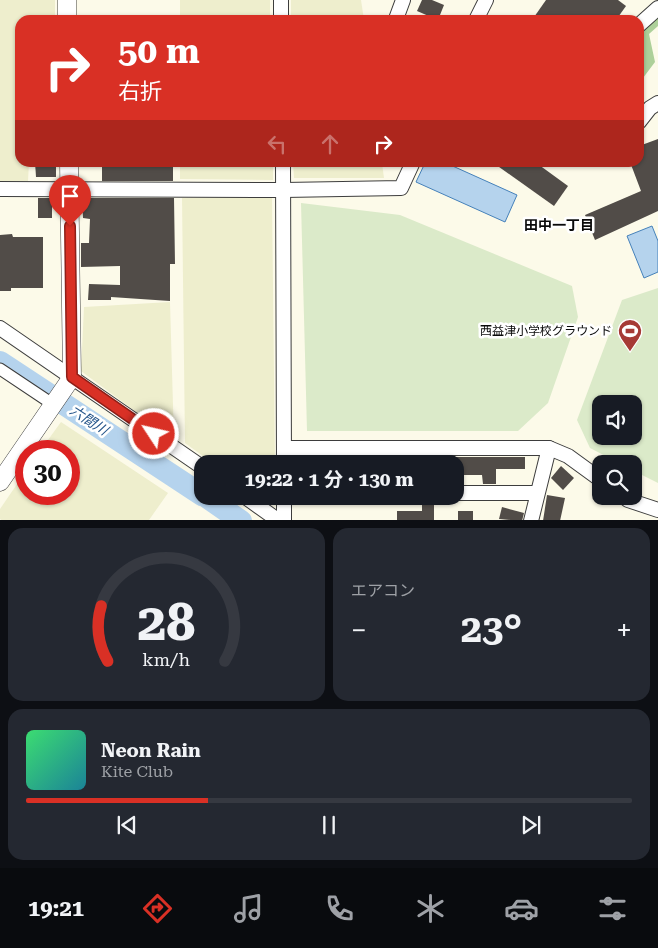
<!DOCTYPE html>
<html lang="ja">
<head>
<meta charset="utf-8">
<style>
  :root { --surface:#171b24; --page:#242831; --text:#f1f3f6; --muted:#9ea1a6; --line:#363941; --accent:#d93025 }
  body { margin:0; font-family:"Roboto Serif","Noto Sans JP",serif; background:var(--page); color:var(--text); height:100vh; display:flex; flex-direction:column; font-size:19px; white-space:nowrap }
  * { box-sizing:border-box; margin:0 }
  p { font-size:16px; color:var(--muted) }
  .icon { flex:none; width:28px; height:28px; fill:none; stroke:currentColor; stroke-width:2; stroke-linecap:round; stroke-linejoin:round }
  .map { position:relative; height:520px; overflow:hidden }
  .side { display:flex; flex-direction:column; gap:8px; padding:8px; background:#0d0f14; flex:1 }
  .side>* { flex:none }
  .top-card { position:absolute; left:15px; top:15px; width:629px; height:152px; border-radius:15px; box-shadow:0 1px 4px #0004; background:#d93025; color:#fff; overflow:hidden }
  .buttons { position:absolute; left:592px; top:395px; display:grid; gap:10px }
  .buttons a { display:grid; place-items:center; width:50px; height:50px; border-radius:10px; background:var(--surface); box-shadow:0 1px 4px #0004; font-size:25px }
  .speed { position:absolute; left:15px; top:440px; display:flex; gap:10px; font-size:25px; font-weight:700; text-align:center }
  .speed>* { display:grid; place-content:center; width:65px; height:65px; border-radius:50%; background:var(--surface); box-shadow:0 1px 4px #0004; line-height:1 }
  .speed .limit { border:8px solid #d22; background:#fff; color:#111 }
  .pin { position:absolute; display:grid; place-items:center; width:42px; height:42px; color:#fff; margin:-51px -21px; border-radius:50% 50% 50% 0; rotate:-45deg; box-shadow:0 0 5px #0007 }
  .pin .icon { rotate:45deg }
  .me { position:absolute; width:55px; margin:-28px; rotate:305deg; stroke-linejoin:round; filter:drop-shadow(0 0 4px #0008) }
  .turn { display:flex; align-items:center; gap:18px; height:105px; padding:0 20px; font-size:22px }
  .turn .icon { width:65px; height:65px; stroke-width:2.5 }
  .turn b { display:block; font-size:35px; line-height:42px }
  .lanes { display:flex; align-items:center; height:48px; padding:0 20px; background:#0003; justify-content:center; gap:25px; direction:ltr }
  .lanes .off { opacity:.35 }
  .big { font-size:38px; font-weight:700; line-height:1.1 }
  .side .tile { flex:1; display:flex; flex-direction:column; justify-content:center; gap:8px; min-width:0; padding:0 18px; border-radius:15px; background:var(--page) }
  .side .dial { align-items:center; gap:0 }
  .dial svg { height:130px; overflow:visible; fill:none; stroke:var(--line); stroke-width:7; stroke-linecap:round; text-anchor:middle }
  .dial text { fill:var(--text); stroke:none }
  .song { display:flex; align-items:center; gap:15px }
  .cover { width:60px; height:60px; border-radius:8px; background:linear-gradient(135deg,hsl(140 70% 55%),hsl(190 70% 35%)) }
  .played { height:5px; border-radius:2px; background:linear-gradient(90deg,var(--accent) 30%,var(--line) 30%) }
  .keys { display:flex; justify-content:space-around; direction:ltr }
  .heat { display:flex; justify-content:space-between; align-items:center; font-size:28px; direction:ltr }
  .side .tiles { flex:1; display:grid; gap:8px; grid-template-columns:1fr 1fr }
  .tile:last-child { grid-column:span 2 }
  .trip { position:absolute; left:194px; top:455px; width:270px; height:50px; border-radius:15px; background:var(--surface); box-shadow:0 1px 4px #0004; font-weight:700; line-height:50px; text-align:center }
  .dock { display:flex; height:80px; justify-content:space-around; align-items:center; background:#090b0e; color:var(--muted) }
  .dock .icon { width:35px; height:35px }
  .dock .current { color:var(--accent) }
  .dock b { font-size:22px; color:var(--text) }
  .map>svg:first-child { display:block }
  .farmland { fill:#eeeecd }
  .forest { fill:#add09a }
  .pitch { fill:#dbeac9; fill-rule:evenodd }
  .water { fill:#b5d3ed; stroke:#4581ba }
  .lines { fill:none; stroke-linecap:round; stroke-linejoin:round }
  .river { stroke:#b5d3ed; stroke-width:22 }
  .building { fill:#514c48 }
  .pedestrian-casing { stroke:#3d3d3d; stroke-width:13 }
  .minor-casing { stroke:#3d3d3d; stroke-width:16 }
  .tertiary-casing { stroke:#3d3d3d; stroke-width:19 }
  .pedestrian { stroke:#fff; stroke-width:11 }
  .minor { stroke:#fff; stroke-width:14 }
  .tertiary { stroke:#fff; stroke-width:18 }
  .route-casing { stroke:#8d1f18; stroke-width:12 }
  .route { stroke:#d93025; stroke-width:9 }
  .labels { text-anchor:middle; stroke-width:5; stroke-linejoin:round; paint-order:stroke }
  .poi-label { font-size:12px; fill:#0a0a0a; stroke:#fff; text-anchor:end }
  .neighbourhood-label { font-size:14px; font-weight:bold; fill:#0a0a0a; stroke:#fff }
  .water-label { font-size:14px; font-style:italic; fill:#25558a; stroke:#fff }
</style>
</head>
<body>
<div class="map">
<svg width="658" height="521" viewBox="0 0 658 521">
  <rect width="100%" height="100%" fill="#fcfae9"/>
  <g class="farmland">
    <path d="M0,0H55V20H20V162L29,163L28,181H0Z"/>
    <rect x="180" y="0" width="90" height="20"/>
    <path d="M291,0H361L364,20H291Z"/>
    <path d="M180,163H273V180L180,179Z"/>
    <path d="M293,163H382L384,178H294Z"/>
    <path d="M272,196L275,464H214L185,443L182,198Z"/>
    <path d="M170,302L174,440L81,371L84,307Z"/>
    <path d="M61,422L168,493L149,520L3,521L0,519V509L26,471V494H69V451H40Z"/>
  </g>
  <path class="forest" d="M658,12V26L649,34L655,62L643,78H639V31Z"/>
  <g class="pitch">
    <path d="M301,203L400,215L572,286L578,317L548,403L518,431H307Z"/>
    <path d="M658,288V483L634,471V464H621L590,448L577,420L622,300ZM601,404H634V436H601Z"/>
  </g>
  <g class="water">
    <path d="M425,163H446L517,195L505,222L416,182Z"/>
    <path d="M652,226L658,241V272L644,278L627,236Z"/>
  </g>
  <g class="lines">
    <g class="river">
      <path d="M0,362L202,495"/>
      <path d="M205,496L241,521"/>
    </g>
  </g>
  <g class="building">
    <path d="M422,0H432L444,5L438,20L417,11Z"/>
    <path d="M546,0H618L626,6L616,20H532Z"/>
    <path d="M658,139V211L595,240L585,215L641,191L630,162H639V146Z"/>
    <path d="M35,162H56V177H36Z"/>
    <rect x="102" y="162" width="71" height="19"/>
    <path d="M492,162H535L568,186L554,206Z"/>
    <rect x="38" y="198" width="14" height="20"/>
    <path d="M82,198H174L175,264H170V301L111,297V300H88L89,284L120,285V266L81,267V243H89L90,219L83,218Z"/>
    <path d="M12,234L13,237H43V288H11V291H0V235Z"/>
    <path d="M417,457H444L445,464H417Z"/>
    <path d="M455,457H525V469H496V484H483L482,475H463V467H455Z"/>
    <path d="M561,466L574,478L563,490L551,478Z"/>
    <path d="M547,495L565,498L560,521H543Z"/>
    <path d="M422,505H434V521H397V511H422Z"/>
    <path d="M502,507L524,513L522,521L499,519Z"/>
    <rect x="458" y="511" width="15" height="10"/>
  </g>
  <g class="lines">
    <g class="pedestrian-casing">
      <path id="pedestrian" d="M0,369L54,405"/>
    </g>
    <g class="minor-casing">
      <g id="minor">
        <path d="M281,0V20"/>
        <path d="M398,20L396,19L403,0"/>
        <path d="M476,20L486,0"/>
        <path d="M639,25L658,8"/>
        <path d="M639,122L650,108L658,103"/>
        <path d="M283,162L284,464"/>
        <path d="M0,189L284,190L401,188L413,162"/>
        <path d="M0,328L202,467"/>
        <path d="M284,448H549L568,456L601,480"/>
        <path d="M455,493H537"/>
        <path d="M244,496L279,521"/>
        <path d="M284,496V521"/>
        <path d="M623,496L628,500L658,510"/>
        <path d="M531,521L549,448"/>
      </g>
    </g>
    <g class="tertiary-casing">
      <g id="tertiary">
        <path d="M67,0V20"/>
        <path d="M0,482L72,377L69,162"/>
      </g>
    </g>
    <use href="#pedestrian" class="pedestrian"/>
    <use href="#minor" class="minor"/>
    <use href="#tertiary" class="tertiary"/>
  </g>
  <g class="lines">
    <g class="route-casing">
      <path id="route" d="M70,226L72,377L154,434"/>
    </g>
    <use href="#route" class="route"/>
  </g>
  <defs>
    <g id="stadium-pin" transform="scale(1.25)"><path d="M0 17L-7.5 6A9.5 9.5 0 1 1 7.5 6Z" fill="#a63a35" stroke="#fff"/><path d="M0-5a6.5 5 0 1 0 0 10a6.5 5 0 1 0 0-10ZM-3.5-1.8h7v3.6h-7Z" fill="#fff"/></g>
  </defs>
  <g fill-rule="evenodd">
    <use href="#stadium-pin" x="630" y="331"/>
  </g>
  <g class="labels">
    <g class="poi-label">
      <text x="612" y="335">西益津小学校グラウンド</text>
    </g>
    <g class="neighbourhood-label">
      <text x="559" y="230">田中一丁目</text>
    </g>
    <g class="water-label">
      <text transform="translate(89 420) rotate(33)" y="5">六間川</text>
    </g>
  </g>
</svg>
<div class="buttons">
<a><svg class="icon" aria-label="sound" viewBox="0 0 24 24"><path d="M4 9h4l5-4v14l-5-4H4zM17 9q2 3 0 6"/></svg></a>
<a><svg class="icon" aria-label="search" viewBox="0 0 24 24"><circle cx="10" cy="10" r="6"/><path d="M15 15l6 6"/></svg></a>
</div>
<div class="speed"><div class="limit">30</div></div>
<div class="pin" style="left:70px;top:226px;background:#d93025"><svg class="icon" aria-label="arrive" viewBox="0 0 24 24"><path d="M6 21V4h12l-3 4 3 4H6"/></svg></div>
<svg class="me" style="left:154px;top:434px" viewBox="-20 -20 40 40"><circle r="17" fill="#d93025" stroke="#fff" stroke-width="3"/><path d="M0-11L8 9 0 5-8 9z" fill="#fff"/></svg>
<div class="trip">19:22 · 1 分 · 130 m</div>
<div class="top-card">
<div class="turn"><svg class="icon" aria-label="right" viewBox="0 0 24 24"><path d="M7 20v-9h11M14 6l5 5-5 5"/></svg><div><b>50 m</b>右折</div></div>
<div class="lanes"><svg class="icon off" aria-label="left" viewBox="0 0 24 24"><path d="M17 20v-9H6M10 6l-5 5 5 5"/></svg><svg class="icon off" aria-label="ahead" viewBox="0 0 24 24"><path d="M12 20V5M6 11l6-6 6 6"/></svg><svg class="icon" aria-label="right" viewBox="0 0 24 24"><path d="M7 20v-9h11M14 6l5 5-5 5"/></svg></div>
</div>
</div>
<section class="side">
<div class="tiles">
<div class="tile dial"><svg viewBox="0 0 100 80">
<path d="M14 69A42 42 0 1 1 86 69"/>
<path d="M14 69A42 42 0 0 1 10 35" stroke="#d93025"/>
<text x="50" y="56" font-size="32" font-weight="700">28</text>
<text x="50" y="72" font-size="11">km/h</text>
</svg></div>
<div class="tile"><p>エアコン</p>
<div class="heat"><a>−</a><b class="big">23°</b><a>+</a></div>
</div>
<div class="tile">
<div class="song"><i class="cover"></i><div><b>Neon Rain</b><p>Kite Club</p></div></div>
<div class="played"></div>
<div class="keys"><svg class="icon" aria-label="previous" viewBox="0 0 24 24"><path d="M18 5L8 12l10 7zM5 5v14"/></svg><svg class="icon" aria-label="pause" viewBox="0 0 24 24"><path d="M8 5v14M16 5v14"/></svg><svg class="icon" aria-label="next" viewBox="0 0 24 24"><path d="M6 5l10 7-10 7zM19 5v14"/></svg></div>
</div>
</div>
</section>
<nav class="dock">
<b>19:21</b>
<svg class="icon current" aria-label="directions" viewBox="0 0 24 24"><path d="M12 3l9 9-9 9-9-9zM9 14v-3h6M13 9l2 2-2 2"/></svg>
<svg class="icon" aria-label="music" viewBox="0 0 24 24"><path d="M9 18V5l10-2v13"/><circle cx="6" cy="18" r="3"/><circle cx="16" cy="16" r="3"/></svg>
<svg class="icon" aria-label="phone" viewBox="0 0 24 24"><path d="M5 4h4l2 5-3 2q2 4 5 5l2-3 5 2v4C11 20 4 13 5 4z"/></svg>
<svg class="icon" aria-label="climate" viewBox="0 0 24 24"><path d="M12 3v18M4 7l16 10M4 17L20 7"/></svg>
<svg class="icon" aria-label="car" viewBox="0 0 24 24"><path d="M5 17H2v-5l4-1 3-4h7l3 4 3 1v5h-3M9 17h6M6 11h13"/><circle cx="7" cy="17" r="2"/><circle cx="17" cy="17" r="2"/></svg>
<svg class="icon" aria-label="filters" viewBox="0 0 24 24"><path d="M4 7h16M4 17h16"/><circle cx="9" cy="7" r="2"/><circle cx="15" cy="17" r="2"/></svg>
</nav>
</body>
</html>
